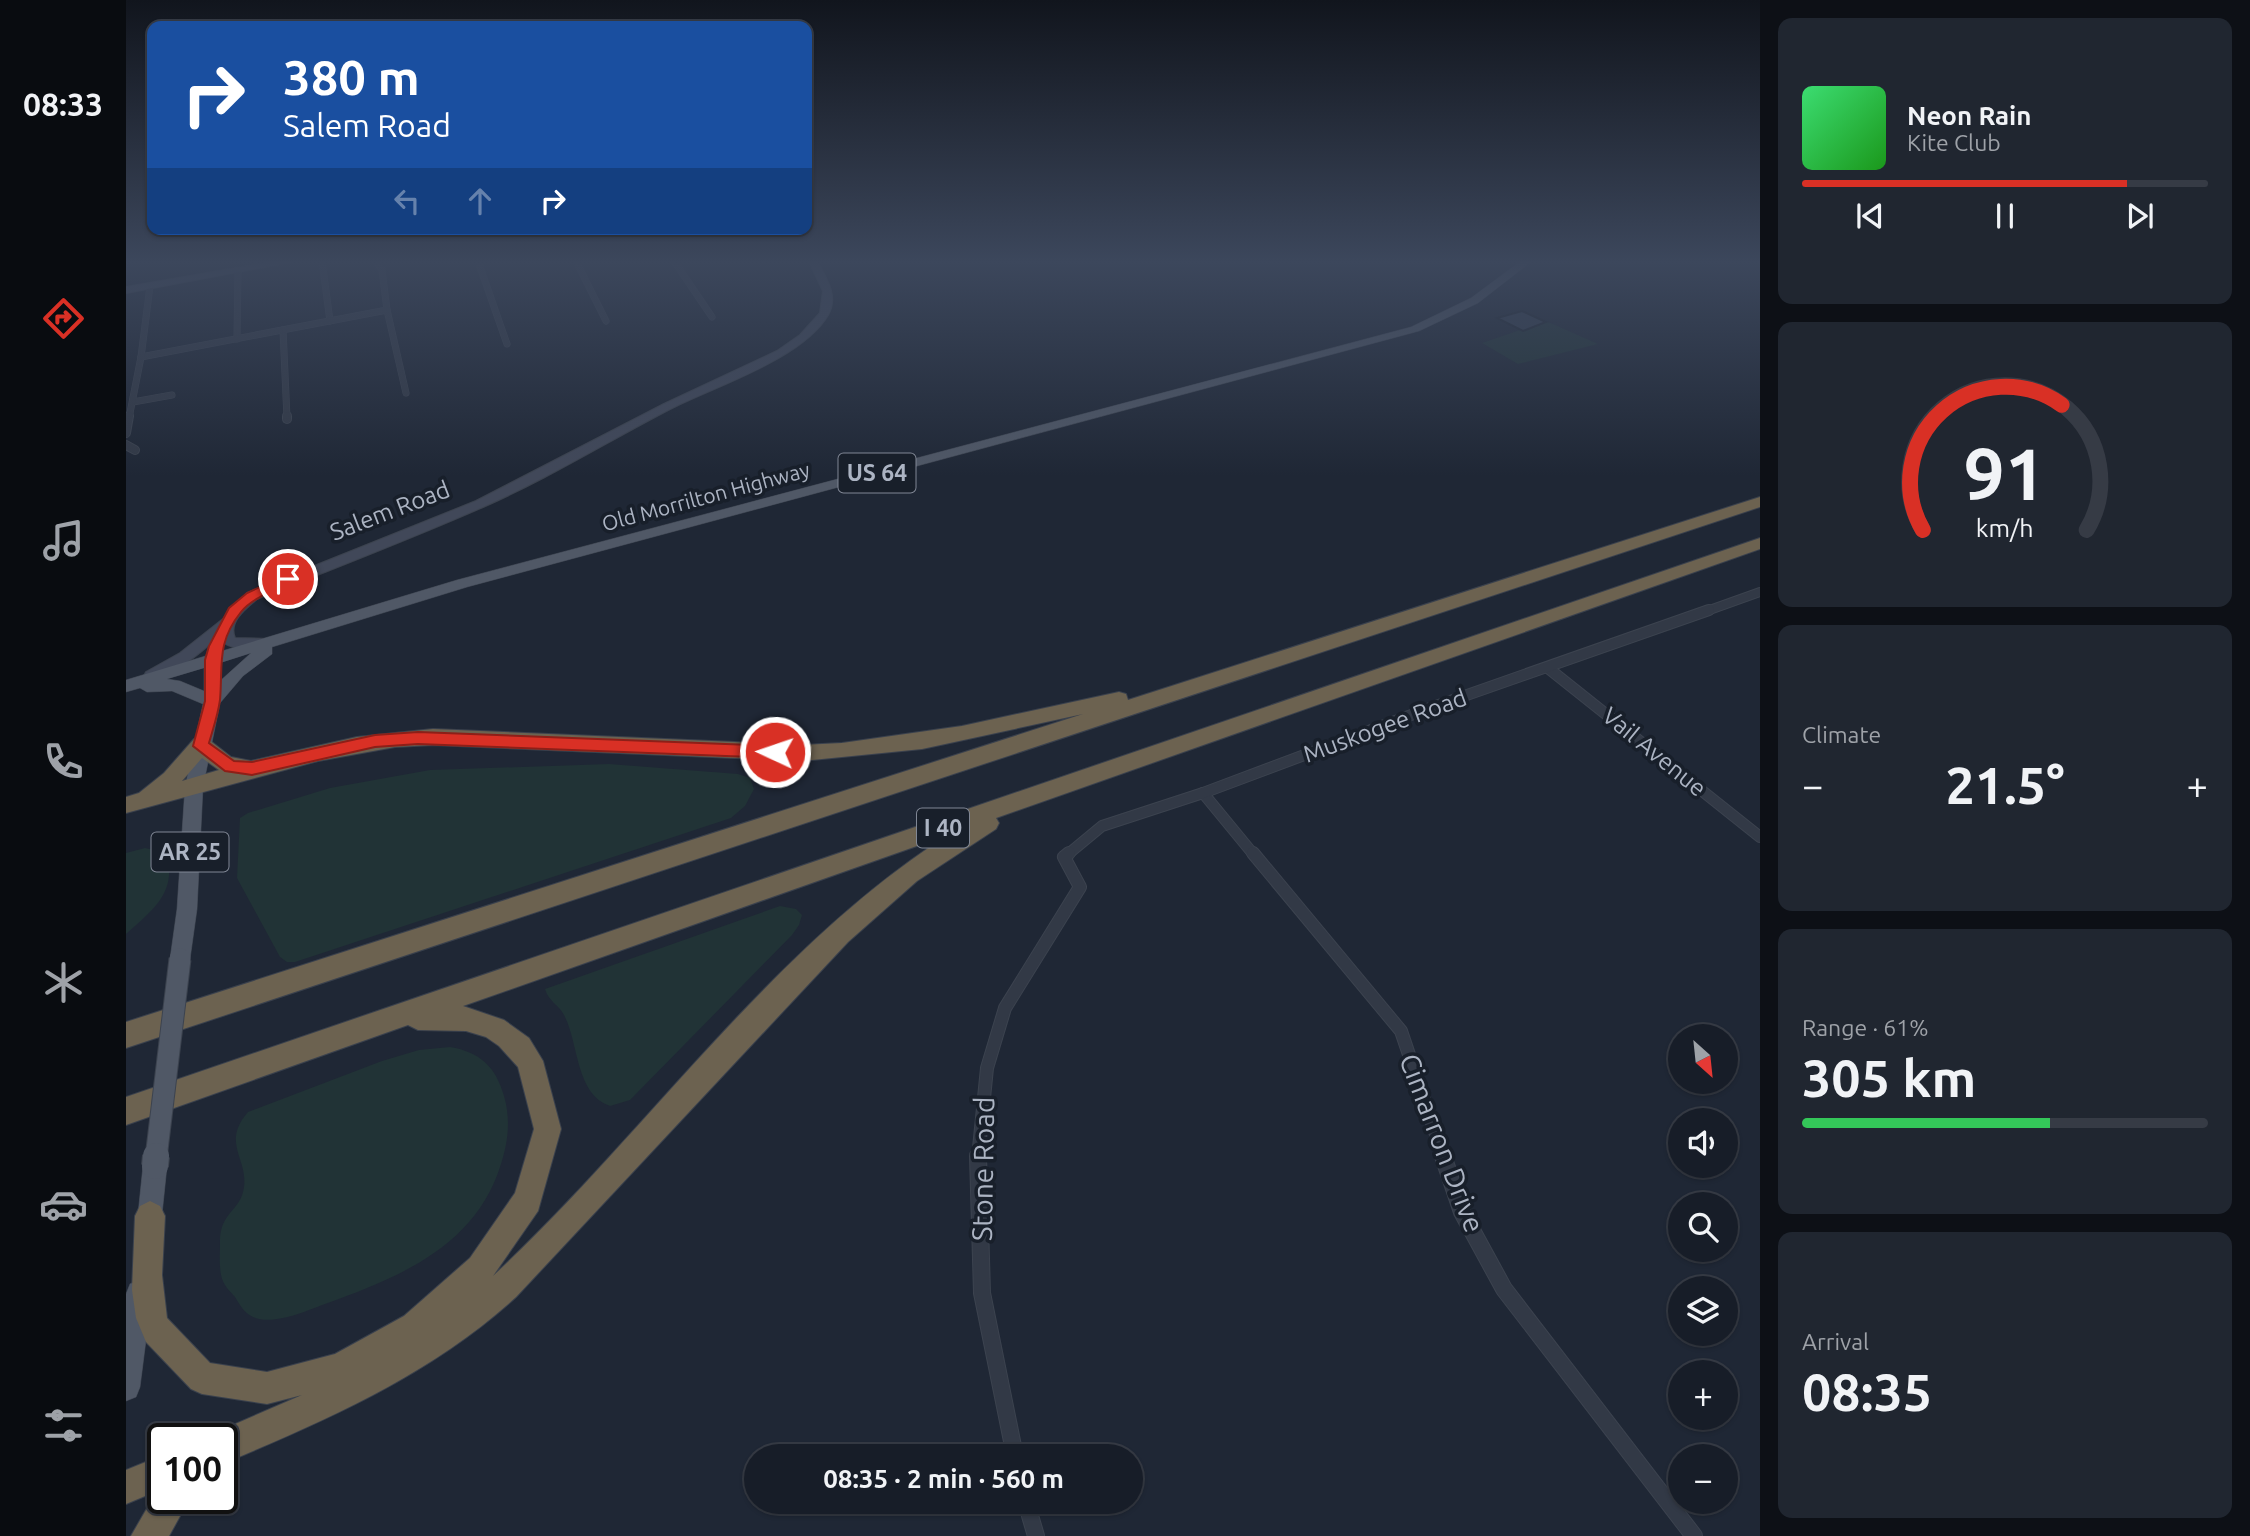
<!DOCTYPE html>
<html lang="en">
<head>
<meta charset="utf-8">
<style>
  :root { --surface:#171d28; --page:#202630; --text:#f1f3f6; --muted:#9ea2a8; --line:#363b45; --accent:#d93025 }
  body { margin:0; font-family:Ubuntu,sans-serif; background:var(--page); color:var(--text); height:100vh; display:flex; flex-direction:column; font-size:26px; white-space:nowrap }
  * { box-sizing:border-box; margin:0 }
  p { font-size:23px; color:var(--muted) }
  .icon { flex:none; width:38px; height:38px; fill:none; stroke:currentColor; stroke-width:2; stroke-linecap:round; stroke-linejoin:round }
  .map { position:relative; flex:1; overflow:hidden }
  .drawer { display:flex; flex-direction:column; gap:18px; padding:18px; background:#0d1016; width:490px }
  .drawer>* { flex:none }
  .hud { position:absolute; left:21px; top:21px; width:665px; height:214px; border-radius:14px; box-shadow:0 2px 5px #0004,0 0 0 2px var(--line); background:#1a4fa0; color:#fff; overflow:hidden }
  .needle { width:46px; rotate:153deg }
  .controls { position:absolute; left:1542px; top:1024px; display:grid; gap:14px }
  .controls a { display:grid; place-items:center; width:70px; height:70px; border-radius:50%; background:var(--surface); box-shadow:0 2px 5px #0004,0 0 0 2px var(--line); font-size:35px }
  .speed { position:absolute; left:21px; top:1423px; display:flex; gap:14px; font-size:35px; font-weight:700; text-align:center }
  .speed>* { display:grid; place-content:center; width:91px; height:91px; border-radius:50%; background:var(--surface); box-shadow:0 2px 5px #0004,0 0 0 2px var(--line); line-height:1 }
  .speed .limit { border:4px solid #111; border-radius:10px; background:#fff; color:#111 }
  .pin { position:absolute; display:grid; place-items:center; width:60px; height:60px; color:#fff; margin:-30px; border:4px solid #fff; border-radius:50%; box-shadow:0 2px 7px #0007 }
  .me { position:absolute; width:77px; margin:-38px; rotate:273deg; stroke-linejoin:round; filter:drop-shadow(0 0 5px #0008) }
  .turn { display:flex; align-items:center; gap:24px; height:147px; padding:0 21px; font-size:32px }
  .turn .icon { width:91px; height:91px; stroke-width:2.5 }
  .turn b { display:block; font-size:49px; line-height:60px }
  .lanes { display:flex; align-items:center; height:66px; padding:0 21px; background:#0003; justify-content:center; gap:35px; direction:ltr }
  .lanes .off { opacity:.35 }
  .big { font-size:52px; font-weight:600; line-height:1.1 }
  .drawer .tile { flex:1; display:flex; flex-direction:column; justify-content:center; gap:10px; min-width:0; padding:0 24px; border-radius:14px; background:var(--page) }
  .drawer .dial { align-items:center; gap:0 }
  .dial svg { height:182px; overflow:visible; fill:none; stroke:var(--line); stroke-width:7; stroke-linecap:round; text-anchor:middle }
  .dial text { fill:var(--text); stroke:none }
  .song { display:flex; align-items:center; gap:21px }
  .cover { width:84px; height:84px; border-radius:10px; background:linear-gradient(135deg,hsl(140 70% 55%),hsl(120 70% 35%)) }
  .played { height:7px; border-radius:4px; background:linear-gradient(90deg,var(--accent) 80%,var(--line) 80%) }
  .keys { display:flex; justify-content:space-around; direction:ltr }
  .heat { display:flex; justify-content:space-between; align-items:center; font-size:38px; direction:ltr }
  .charge { height:10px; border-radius:5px; background:linear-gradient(90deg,#34c759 61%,var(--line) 0) }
  .trip { position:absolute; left:618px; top:1444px; width:399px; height:70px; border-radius:35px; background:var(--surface); box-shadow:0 2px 5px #0004,0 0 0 2px var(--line); font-weight:600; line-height:70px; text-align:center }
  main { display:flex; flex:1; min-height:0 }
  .dock { display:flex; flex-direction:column; width:126px; justify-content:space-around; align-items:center; background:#090c10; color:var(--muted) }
  .dock .icon { width:49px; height:49px }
  .dock .active { color:var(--accent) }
  .dock b { font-size:32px; color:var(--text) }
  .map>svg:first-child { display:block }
  .green { fill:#213336 }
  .building { fill:#313b4c; stroke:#1a212c; stroke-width:2 }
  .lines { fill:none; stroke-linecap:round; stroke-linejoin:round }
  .street-far4-casing { stroke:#3c434f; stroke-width:7 }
  .street-far3-casing { stroke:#3c434f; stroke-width:10 }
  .street-far2-casing { stroke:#3c434f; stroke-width:12 }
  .street-far1-casing { stroke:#3c434f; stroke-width:14 }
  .street-casing { stroke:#3c434f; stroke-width:18 }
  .secondary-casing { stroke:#3c434f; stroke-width:2 }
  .primary-casing { stroke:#3c434f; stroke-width:1 }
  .highway-casing { stroke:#3a414d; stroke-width:2 }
  .street-far4 { stroke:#323946; stroke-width:6 }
  .street-far3 { stroke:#323946; stroke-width:8 }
  .street-far2 { stroke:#323946; stroke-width:10 }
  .street-far1 { stroke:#323946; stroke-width:12 }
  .street { stroke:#323946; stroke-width:16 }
  .secondary { fill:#414859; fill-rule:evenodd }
  .primary { fill:#505866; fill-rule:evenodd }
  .highway { fill:#6c6250; fill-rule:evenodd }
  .primary-bridge-far1-casing { stroke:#3c434f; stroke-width:23; stroke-linecap:butt }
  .primary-bridge-casing { stroke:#3c434f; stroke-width:28; stroke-linecap:butt }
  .primary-bridge-far1 { stroke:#505866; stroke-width:21 }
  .primary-bridge { stroke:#505866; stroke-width:26 }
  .route { fill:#d93025; stroke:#8d1f18; stroke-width:2 }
  .labels { text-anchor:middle; stroke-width:7; stroke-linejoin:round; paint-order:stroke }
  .far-street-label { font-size:21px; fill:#acb4c3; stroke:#181f2a }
  .shield { fill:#181f2a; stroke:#808795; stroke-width:2 }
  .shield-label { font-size:23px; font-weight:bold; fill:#acb4c3 }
  .street-label { font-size:24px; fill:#acb4c3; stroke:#181f2a }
  .near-street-label { font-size:28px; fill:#acb4c3; stroke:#181f2a }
</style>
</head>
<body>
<main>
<nav class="dock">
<b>08:33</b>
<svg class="icon active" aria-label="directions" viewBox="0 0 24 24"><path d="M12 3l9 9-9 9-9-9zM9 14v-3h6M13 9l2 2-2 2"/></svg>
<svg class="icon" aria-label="music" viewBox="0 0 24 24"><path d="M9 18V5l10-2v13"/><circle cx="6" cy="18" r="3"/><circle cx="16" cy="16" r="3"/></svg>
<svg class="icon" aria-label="phone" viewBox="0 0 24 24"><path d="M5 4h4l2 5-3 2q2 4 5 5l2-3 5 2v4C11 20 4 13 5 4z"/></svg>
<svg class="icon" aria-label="climate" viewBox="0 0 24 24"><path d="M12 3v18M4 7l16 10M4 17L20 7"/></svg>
<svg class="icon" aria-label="car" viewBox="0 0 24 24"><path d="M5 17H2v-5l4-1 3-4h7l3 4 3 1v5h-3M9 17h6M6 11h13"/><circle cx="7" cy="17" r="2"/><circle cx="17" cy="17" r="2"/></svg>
<svg class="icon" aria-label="filters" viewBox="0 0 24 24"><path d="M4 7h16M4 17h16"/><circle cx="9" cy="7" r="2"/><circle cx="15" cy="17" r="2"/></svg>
</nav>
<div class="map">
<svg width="1634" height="1536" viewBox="0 0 1634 1536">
  <rect width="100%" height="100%" fill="#1f2735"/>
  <g class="green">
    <path d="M1420,321L1472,344L1392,364L1356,343Z"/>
    <path d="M483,764L612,774L624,778L628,789L619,806L605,818L169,962H161L154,957L111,878L114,818L122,813L204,788L304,770Z"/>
    <path d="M19,848L32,851L41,857C51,894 24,912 0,934V853Z"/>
    <path d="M654,906L670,909L676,915L673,925L666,935L504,1100L484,1106C449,1094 453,1043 438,1015C433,1005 423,1002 419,989Z"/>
    <path d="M324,1047C354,1052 370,1067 378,1096C385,1120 382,1142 375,1164C350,1246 274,1277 199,1304C180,1311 147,1326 127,1317C118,1313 114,1305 109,1297C106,1293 102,1290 99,1285C92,1275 94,1255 94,1244C93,1211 115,1212 118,1187C122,1158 95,1143 122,1112L256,1061L293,1050Z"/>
  </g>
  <path class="building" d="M1396,311L1420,322L1397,331L1371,318Z"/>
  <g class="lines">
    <g class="street-far4-casing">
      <g id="street-far4">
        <path d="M196,261L204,321"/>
        <path d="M249,261L256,270L261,310L280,393"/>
        <path d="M352,261L381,344"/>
        <path d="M450,261L480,321"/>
        <path d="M548,261L586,317"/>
        <path d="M157,330L161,418"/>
        <path d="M111,339L112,270"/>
        <path d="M15,357L261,310"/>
        <path d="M7,402L46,395"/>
        <path d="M3,418L15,357L24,286"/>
      </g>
    </g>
    <g class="street-far3-casing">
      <g id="street-far3">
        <path d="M161,416V419"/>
        <path d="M0,433L3,416"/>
        <path d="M0,445L9,450"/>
        <path d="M1578,612L1634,592"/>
      </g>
    </g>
    <g class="street-far2-casing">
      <g id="street-far2">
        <path d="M1422,668L1634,837"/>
        <path d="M1077,793L1128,855"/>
        <path d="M941,855L976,826L1077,793L1301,709L1583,610"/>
      </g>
    </g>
    <g class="street-far1-casing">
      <g id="street-far1">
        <path d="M1127,853L1275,1031L1318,1158"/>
        <path d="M852,1158L861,1068L879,1008L954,887L938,857L943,853"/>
      </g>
    </g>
    <g class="street-casing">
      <g id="street">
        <path d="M852,1156L856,1293L889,1456"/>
        <path d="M1317,1156L1336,1212L1378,1289L1568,1536"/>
        <path d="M900,1502L910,1536"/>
      </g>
    </g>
    <g class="secondary-casing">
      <g id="secondary">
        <path d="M150,261H170L0,293V287Z"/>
        <path d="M683,261H691C700,278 713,296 702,315C676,359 589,386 544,409C482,441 421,479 357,507C282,540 206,569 131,599C119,609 102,622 109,638L143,639L145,642L143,645C129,649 110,651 98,643L93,660L86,665L79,660L84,644C71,655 37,684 20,680L18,676L20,672L54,653L97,619L121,593L350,501L538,404L651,351L674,335L694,313L697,291Z"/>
      </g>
    </g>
    <g class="primary-casing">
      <g id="primary">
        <path d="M1395,261H1406L1352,303L1293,331L341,587L146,647V654L117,676L94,703L77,787L71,909L64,959L61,966L54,968L47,966L44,959L51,909L59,787L77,704L46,691L21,692L14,688L0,692V680L331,580L1285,327L1345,298ZM125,653L94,681V663ZM78,668V691L54,681L41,679Z"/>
        <path d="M29,1154L37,1158L41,1166L35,1224L32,1233L23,1236L14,1233L11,1224L17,1166L21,1158Z"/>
        <path d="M13,1280L22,1284L26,1293L14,1387L10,1397L0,1401V1294L4,1284Z"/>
      </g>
    </g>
    <g class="highway-casing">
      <g id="highway">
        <path d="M1634,497V507L0,1048V1022L957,714L796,749L676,761L307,745L269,747L192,761L0,813V797L13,793L38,773L68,739L75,737L82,739L105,757L125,761L231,737L307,729L676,745L716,743L836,726L993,692L1000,694L1002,700ZM76,758L93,770L56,781Z"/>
        <path d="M1634,538V549L870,818L873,823L870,829L791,881L722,942L390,1297C306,1374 201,1420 96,1464V1438H83L84,1435L176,1395L141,1404L76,1394L65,1389L20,1342L10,1318L6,1290L9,1216L14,1206L24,1201L34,1206L39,1216L36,1275L41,1318L84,1363L141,1372L209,1354L278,1316L344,1258L389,1193L408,1129L392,1067L373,1046L360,1037L340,1031L292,1030L282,1025L0,1125V1097ZM822,835C646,947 519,1135 367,1276L412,1211L435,1129L417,1061L403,1038L378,1020L337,1006Z"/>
        <path d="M37,1455V1498H64L43,1536H5L31,1491L0,1504V1470Z"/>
      </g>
    </g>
    <use href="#street-far4" class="street-far4"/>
    <use href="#street-far3" class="street-far3"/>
    <use href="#street-far2" class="street-far2"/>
    <use href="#street-far1" class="street-far1"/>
    <use href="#street" class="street"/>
    <use href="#secondary" class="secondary"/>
    <use href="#primary" class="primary"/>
    <use href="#highway" class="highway"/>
    <g class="primary-bridge-far1-casing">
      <path id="primary-bridge-far1" d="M30,1158L54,959"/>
    </g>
    <g class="primary-bridge-casing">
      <path id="primary-bridge" d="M29,1166L30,1156"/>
    </g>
    <use href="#primary-bridge-far1" class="primary-bridge-far1"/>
    <use href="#primary-bridge" class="primary-bridge"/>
  </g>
  <linearGradient id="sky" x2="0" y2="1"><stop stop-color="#11151d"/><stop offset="0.55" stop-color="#3c475c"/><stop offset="1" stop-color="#3c475c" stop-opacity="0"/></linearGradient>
  <rect width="1634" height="476" fill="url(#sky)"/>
  <path class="route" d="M162,574L167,576V582C150,590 127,597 115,612C90,643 97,666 94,700C92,715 87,729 83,743L108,761L126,762L249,735L292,732L649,746L657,752L649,758L292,744L249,747L126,775L99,771L67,746L79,701V660L83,646L103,608L121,593Z"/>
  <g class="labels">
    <g class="far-street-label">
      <text transform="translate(580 497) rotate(-15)" y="7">Old Morrilton Highway</text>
    </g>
    <g class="shield">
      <rect x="712.5" y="453.5" width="77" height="39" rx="5"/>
      <rect x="791" y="808.5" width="52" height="39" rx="5"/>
      <rect x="25.5" y="832.5" width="77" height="39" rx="5"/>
    </g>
    <g class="shield-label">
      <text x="751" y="481">US 64</text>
      <text x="817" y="836">I 40</text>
      <text x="64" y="860">AR 25</text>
    </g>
    <g class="street-label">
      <text transform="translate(264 511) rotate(-21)" y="8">Salem Road</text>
      <text transform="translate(1259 726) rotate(-20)" y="8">Muskogee Road</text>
      <text transform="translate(1528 752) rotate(39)" y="8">Vail Avenue</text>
    </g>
    <g class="near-street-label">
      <text transform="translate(1316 1143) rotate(69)" y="10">Cimarron Drive</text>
      <text transform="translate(857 1169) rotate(-89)" y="10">Stone Road</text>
    </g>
  </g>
</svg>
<div class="controls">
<a><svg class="needle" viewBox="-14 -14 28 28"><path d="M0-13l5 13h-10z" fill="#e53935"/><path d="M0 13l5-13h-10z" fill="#9ea2a8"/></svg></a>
<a><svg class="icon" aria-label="sound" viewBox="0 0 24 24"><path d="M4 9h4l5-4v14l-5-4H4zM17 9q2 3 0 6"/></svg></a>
<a><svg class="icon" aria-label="search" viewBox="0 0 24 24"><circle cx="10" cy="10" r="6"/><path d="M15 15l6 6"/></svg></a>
<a><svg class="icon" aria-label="layers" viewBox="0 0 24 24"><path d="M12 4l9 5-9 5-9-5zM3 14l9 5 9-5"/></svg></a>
<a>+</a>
<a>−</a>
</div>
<div class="speed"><div class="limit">100</div></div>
<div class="pin" style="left:162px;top:579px;background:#d93025"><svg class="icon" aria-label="arrive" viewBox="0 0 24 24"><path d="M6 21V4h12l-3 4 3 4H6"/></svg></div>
<svg class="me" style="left:649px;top:752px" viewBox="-20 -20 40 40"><circle r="17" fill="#d93025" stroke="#fff" stroke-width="3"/><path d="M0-11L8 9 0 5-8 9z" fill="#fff"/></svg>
<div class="trip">08:35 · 2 min · 560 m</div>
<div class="hud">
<div class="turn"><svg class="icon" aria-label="right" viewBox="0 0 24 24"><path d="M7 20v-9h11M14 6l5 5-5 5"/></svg><div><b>380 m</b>Salem Road</div></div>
<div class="lanes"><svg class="icon off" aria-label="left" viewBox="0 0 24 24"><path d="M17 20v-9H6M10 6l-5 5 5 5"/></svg><svg class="icon off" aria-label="ahead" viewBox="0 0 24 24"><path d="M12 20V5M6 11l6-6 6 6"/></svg><svg class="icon" aria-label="right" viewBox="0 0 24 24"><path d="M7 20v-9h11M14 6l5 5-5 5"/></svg></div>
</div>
</div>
<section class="drawer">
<div class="tile">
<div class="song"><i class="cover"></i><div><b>Neon Rain</b><p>Kite Club</p></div></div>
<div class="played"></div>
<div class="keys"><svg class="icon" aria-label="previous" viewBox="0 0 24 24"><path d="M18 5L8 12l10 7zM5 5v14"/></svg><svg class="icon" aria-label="pause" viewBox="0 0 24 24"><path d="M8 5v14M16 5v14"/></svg><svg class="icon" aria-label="next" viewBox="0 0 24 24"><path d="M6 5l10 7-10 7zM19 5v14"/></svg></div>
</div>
<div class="tile dial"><svg viewBox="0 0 100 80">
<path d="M14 69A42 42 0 1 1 86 69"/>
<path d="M14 69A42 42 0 0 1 75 14" stroke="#d93025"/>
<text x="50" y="56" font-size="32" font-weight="700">91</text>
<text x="50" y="72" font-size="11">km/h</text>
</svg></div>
<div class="tile"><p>Climate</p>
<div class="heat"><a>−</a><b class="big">21.5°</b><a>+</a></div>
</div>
<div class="tile"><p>Range · 61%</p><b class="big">305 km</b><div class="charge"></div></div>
<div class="tile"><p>Arrival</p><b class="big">08:35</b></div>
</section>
</main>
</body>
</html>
